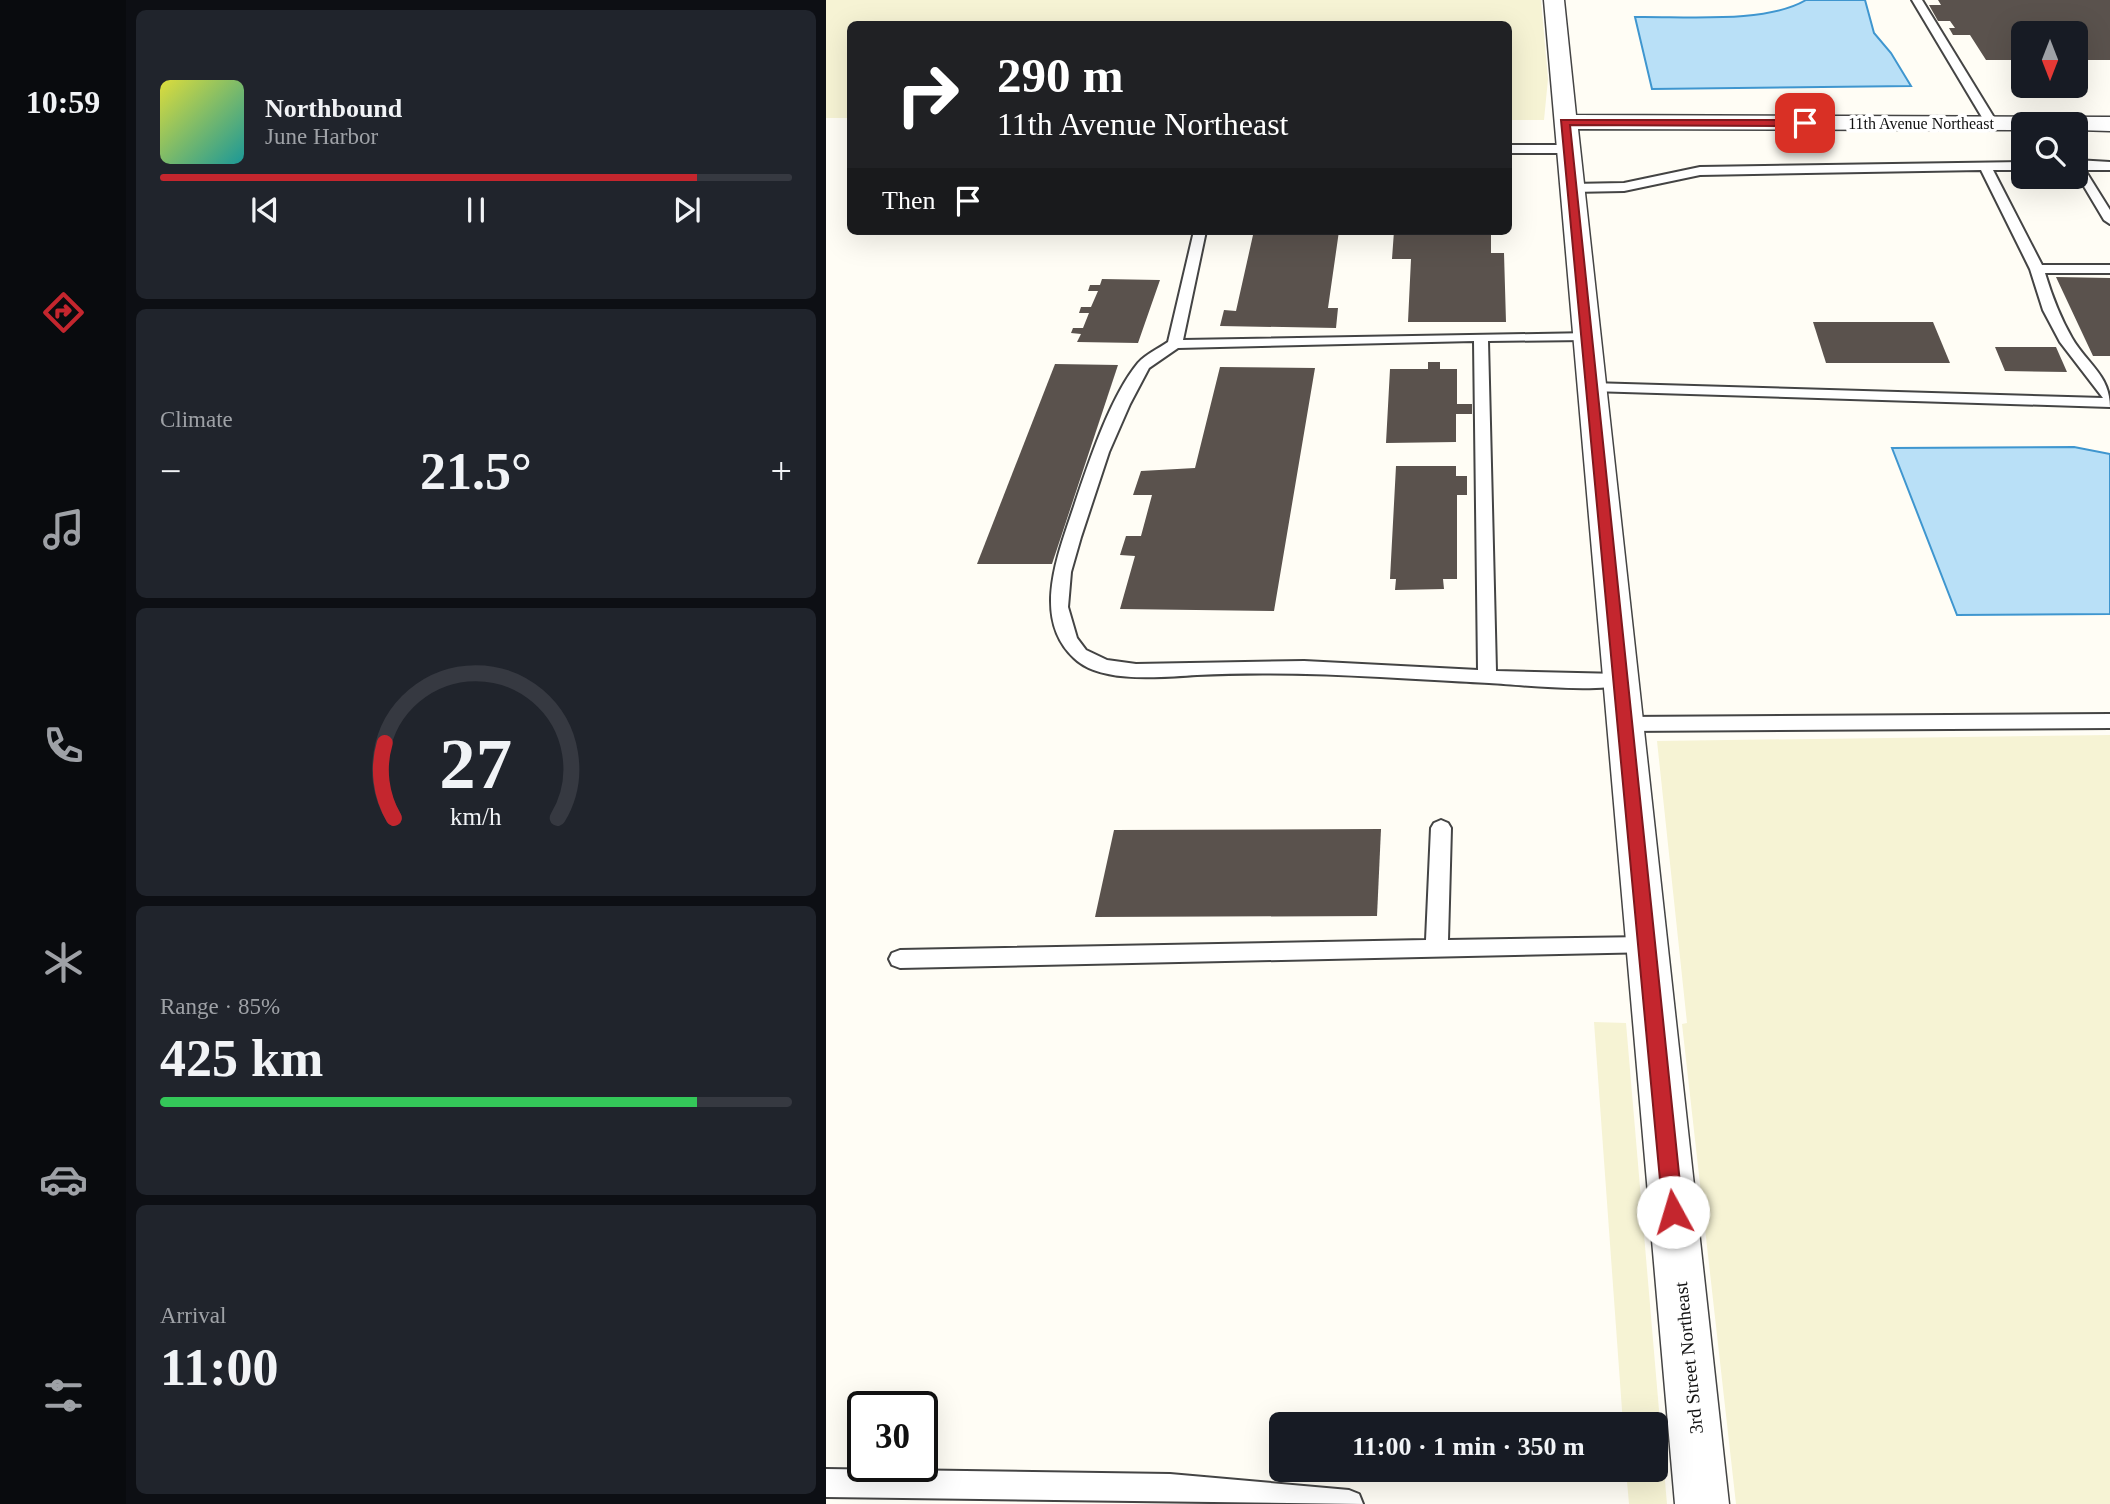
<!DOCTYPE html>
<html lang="en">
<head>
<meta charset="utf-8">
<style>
  :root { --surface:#171b24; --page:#20242c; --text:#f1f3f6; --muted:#9ea1a6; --line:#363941; --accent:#c4262e }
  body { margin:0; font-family:"Times New Roman",serif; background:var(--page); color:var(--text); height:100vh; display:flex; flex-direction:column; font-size:26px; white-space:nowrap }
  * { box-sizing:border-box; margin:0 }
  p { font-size:23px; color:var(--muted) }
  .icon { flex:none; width:38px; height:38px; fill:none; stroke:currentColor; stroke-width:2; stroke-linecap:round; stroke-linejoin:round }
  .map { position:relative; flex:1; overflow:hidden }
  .side { display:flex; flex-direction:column; gap:10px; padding:10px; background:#0d0f14; width:700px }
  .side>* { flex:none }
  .hud { position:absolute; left:21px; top:21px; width:665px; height:214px; border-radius:10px; box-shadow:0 7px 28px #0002; background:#202124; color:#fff; overflow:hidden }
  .needle { width:46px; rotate:180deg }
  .controls { position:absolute; left:1185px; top:21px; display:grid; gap:14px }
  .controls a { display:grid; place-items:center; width:77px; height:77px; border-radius:10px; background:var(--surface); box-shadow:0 7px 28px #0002; font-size:35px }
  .speed { position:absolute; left:21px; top:1391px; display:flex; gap:14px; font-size:35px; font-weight:700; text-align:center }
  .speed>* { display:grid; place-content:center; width:91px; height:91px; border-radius:50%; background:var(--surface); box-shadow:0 7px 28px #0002; line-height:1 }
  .speed .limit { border:4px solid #111; border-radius:10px; background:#fff; color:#111 }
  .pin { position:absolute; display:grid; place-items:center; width:60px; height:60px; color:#fff; margin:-30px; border-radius:14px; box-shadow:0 4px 10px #0006 }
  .me { position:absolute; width:77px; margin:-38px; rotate:354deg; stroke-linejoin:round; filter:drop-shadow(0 0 5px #0008) }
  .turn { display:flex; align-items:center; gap:24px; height:147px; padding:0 35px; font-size:32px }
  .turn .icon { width:91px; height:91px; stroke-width:2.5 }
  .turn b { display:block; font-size:49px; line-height:60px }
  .then { display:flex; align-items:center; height:66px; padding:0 35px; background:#0003; gap:14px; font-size:26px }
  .big { font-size:52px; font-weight:600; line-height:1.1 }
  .side .widget { flex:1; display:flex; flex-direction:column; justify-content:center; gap:10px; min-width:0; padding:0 24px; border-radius:10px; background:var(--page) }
  .side .dial { align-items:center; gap:0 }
  .dial svg { height:182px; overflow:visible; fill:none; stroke:var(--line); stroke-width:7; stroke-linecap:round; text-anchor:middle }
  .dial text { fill:var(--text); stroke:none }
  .song { display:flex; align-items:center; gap:21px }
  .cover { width:84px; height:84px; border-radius:10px; background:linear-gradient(135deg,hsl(60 70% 55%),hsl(180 70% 35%)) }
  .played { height:7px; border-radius:4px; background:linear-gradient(90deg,var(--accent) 85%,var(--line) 85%) }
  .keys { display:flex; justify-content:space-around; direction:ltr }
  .heat { display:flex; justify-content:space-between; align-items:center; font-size:38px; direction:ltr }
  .charge { height:10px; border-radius:5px; background:linear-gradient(90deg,#34c759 85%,var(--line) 0) }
  .trip { position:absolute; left:443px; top:1412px; width:399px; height:70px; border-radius:10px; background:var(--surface); box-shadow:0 7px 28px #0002; font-weight:600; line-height:70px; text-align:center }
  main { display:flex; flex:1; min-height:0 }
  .tabs { display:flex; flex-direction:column; width:126px; justify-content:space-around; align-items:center; background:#090b0e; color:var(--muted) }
  .tabs .icon { width:49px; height:49px }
  .tabs .current { color:var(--accent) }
  .tabs b { font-size:32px; color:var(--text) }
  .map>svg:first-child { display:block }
  .farmland { fill:#f6f3d4 }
  .water { fill:#b9e0f7; stroke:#3f96cf; stroke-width:2 }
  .building { fill:#5a524d }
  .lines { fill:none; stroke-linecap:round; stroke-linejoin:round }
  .lane-casing { stroke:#444; stroke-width:4 }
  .street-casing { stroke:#444; stroke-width:3 }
  .lane { fill:#fff; fill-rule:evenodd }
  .street { fill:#fff; fill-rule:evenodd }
  .route { fill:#c4262e; stroke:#7f191e; stroke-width:2 }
  .labels { text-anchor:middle; stroke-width:7; stroke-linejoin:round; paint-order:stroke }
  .far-street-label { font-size:16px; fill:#111; stroke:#fff }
  .street-label { font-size:19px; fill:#111; stroke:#fff }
</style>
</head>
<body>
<main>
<nav class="tabs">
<b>10:59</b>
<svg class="icon current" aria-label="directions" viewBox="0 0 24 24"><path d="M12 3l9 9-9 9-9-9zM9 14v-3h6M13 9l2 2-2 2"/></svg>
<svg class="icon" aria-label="music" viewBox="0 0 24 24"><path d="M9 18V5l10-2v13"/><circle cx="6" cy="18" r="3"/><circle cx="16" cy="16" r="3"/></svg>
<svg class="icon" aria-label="phone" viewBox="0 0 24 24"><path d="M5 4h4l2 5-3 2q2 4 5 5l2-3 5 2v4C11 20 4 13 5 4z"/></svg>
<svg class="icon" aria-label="climate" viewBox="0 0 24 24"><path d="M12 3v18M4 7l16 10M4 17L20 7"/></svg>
<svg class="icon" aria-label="car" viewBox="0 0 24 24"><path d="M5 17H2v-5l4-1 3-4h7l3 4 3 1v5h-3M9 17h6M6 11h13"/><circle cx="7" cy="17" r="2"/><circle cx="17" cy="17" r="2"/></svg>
<svg class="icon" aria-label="filters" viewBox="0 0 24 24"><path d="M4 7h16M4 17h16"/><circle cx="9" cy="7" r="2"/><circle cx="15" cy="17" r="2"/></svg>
</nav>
<section class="side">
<div class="widget">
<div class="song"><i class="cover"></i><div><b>Northbound</b><p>June Harbor</p></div></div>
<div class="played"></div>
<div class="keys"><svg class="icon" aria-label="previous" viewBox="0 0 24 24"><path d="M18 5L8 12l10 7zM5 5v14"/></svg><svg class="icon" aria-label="pause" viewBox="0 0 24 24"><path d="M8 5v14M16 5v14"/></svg><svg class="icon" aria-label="next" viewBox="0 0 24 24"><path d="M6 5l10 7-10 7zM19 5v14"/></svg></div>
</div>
<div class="widget"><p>Climate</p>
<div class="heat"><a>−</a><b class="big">21.5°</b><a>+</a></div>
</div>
<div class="widget dial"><svg viewBox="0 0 100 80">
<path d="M14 69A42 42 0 1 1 86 69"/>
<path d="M14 69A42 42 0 0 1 10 36" stroke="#c4262e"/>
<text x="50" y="56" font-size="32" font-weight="700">27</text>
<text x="50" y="72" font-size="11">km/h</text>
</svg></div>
<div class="widget"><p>Range · 85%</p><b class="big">425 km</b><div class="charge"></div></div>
<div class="widget"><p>Arrival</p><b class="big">11:00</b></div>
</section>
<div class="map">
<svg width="1284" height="1504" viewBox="0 0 1284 1504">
  <rect width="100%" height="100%" fill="#fffdf5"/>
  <g class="farmland">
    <path d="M0,0H715L722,79L718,120H683L682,24H24V118H0Z"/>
    <path d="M1284,735V1504H910L856,1024L861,1023L831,741Z"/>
    <path d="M768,1022L800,1023L841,1504H803L800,1470H830V1424H797Z"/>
  </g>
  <g class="water">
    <path d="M980,0H1039L1048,33L1065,53L1085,86L826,89L809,17C857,16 940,24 980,0Z"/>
    <path d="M1248,447L1284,454V614L1131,615L1066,448Z"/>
  </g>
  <g class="building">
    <path d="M1112,0H1284V60H1250V33H1197V60H1160L1144,35H1127L1123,28H1129L1124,21H1112L1103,5H1115Z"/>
    <path d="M418,231H513L502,308H512L510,328L394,326L398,310L410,311L427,235H417Z"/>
    <path d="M568,231H665V253H678L680,322H582L585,259H566Z"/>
    <path d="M1230,277L1284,278V356H1267Z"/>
    <path d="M276,279L334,280L312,343L251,342L255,334L245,333L247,328H257L263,313H253L255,307H265L272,291H262L264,285H274Z"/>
    <path d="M987,322H1107L1124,363H1000Z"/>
    <path d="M1169,347H1230L1241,372L1179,371Z"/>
    <path d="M602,362H614V369H631V404H646V414H630V442L560,443L564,369H602Z"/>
    <path d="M229,364L292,365L226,564H151Z"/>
    <path d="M394,367L489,368L448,611L294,609L309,556L294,555L300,536H315L326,495H307L315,471L369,468Z"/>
    <path d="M570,466H630V476H641V495H631V579H617L618,589L569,590L570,579H564Z"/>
    <path d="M555,829L551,916L269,917L288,830Z"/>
  </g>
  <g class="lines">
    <g class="lane-casing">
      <g id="lane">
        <path d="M1086,0H1096L1172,124L1170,126L1160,124Z"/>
        <path d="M682,145H742L748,149L742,153H682Z"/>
        <path d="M1250,160L1284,162V170H1259L1284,210V224L1278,220L1250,173Z"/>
        <path d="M1197,162V170H1167L1216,265H1284V273H1219C1226,296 1234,317 1246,338C1261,364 1284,375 1284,407L765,391L758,387L765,383L1277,398L1234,342L1217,310L1204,269L1155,170L874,175L798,191L745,192L739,188L745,184L798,183L874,167Z"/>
        <path d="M368,231H380L357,340L765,333L767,336L760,340L662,341L670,671L794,674L800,676L803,680L800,684C770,693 697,685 663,683C566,678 469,670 371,675C337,677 274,684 248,658C204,617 234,550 249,503C263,462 284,397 312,363C320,354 332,349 342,342ZM648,341L652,670L478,661L310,664L281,660L260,650L251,638L242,607L245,572L255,537L283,452L304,404L323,368L352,348Z"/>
        <path d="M1284,714V728L799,731L790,724L799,717Z"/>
        <path d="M615,820L622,823L625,828L622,940L821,937L829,940L832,946L829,952L74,968L66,965L63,959L66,953L74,950L600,940L605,828L608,823Z"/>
        <path d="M0,1469L344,1474L523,1490L533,1494L537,1504L0,1497Z"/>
      </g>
    </g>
    <g class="street-casing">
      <path id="street" d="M718,0H738L750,115L1284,117V131L1250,130V124H1197V130L752,129L903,1504H849Z"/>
    </g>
    <use href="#lane" class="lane"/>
    <use href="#street" class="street"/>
  </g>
  <path class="route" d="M735,120H979L984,123L979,126L744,125L857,1212L854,1218L847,1221L840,1218L837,1212Z"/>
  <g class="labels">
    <g class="far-street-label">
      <text x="1095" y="129">11th Avenue Northeast</text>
    </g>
    <g class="street-label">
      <text transform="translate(862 1358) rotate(-96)" y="7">3rd Street Northeast</text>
    </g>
  </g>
</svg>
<div class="controls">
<a><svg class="needle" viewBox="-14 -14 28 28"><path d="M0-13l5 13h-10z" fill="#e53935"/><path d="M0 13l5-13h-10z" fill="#9ea1a6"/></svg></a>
<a><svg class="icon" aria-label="search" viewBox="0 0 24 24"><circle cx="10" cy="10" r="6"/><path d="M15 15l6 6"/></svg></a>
</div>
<div class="speed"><div class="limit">30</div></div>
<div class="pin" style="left:979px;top:123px;background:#d93025"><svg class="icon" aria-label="arrive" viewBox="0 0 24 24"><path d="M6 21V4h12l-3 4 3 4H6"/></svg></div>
<svg class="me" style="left:847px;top:1212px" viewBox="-20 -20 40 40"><circle r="19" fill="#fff"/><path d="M0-13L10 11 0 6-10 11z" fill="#c4262e"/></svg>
<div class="trip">11:00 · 1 min · 350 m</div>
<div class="hud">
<div class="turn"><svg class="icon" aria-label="right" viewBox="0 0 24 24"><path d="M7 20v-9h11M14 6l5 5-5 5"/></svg><div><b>290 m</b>11th Avenue Northeast</div></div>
<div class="then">Then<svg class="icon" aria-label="arrive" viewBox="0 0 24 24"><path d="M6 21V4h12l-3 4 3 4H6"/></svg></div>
</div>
</div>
</main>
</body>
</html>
